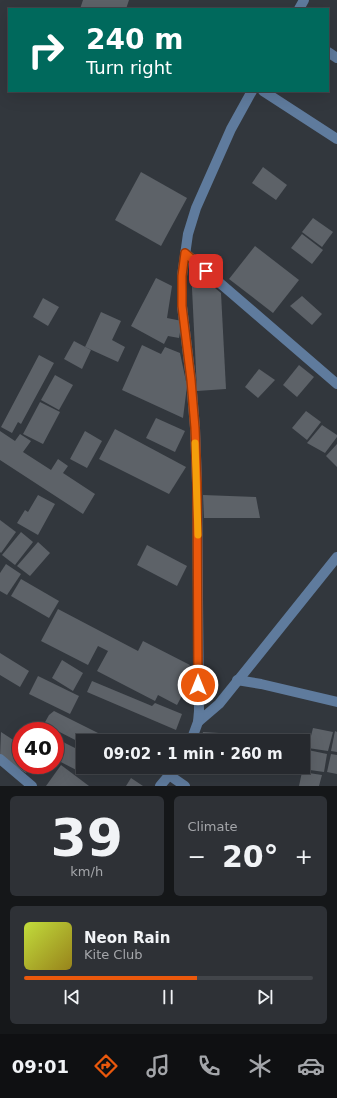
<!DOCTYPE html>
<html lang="en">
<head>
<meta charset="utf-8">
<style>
  :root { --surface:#26292e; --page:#2e3136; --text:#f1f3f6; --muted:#a4a6aa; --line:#42454a; --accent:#ea580c }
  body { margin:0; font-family:"DejaVu Sans",sans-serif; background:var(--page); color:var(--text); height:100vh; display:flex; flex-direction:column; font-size:15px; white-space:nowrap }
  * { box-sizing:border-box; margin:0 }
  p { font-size:13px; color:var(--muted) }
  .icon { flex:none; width:22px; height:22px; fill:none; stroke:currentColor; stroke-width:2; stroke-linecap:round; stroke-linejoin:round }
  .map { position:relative; height:786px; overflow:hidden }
  .sheet { display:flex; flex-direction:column; gap:10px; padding:10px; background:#151719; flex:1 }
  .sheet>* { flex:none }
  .guide { position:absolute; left:8px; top:8px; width:321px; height:84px; border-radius:0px; box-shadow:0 4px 16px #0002,0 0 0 1px var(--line); background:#00695c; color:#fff; overflow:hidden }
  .speed { position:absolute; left:12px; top:722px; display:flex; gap:8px; font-size:20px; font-weight:700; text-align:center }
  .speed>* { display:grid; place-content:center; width:52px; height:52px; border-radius:50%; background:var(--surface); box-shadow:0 4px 16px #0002,0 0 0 1px var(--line); line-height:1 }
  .speed .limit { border:6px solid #d22; background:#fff; color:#111 }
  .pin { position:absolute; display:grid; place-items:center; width:34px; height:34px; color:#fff; margin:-17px; border-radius:8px; box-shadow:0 2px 6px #0006 }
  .me { position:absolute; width:44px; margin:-22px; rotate:0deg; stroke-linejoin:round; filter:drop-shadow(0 0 3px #0008) }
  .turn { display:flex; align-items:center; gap:14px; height:84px; padding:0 12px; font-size:18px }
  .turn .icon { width:52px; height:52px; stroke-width:2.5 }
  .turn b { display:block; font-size:28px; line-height:34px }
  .big { font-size:30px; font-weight:700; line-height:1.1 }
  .sheet .tile { flex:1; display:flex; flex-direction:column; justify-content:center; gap:6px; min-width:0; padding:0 14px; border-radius:6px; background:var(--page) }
  .sheet .dial { align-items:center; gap:0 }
  .dial b { font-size:52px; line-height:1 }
  .song { display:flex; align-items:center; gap:12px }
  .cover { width:48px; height:48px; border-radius:6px; background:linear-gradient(135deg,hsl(70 70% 55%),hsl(50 70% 35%)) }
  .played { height:4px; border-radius:2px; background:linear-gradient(90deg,var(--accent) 60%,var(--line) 60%) }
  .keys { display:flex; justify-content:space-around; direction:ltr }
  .heat { display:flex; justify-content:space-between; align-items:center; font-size:22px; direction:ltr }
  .sheet .tiles { flex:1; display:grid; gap:10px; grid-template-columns:1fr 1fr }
  .tile:last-child { grid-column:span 2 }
  .trip { position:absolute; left:76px; top:734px; width:234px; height:40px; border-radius:0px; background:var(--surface); box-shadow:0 4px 16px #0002,0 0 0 1px var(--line); font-weight:700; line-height:40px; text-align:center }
  .dock { display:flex; height:64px; justify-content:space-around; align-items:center; background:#0f1012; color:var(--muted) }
  .dock .icon { width:28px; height:28px }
  .dock .current { color:var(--accent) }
  .dock b { font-size:18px; color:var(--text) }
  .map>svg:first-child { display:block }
  .building { fill:#5d6268 }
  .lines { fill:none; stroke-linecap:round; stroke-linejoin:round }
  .minor { stroke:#5f7b9d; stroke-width:10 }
  .route-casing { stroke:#983908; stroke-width:10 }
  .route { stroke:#ea580c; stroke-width:7 }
  .slow { stroke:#f59e0b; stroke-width:7 }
</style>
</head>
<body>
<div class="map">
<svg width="337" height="786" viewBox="0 0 337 786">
  <rect width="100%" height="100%" fill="#32373d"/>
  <g class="building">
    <path d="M83,0H129L126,9H80Z"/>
    <path d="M263,167L287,185L276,200L252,183Z"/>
    <path d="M141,172L187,198L161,246L115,220Z"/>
    <path d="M313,218L333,232L322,247L302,232Z"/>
    <path d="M302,234L323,250L312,264L291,248Z"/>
    <path d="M255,246L299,280L273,313L229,279Z"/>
    <path d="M191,268L221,293L226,389L197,391Z"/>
    <path d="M156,278L172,286L167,318L182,321L179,338L168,336L164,344L131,326Z"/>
    <path d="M302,296L322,314L312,325L290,306Z"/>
    <path d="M43,298L59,307L48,326L33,317Z"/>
    <path d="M101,312L121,321L112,340L125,347L118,362L85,347Z"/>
    <path d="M74,341L91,350L82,369L64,359Z"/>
    <path d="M142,345L161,354L165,347L180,353L187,386L183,418L122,390Z"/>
    <path d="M39,355L54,363L21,424L18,422L12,433L1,427Z"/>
    <path d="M299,365L314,377L297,397L283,385Z"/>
    <path d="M259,369L275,380L258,398L245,387Z"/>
    <path d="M55,375L73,385L59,410L41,400Z"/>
    <path d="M40,402L60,412L43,444L23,434Z"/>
    <path d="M306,411L321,422L307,440L292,428Z"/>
    <path d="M156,418L185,431L175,452L146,438Z"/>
    <path d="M322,425L337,435V437L325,453L307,443Z"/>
    <path d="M115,429L186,467L169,494L99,459Z"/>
    <path d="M0,431L15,441L20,434L31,441L23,452L51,470L58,459L68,466L63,473L95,494L83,514L0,460Z"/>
    <path d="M85,431L102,441L87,468L70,459Z"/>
    <path d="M337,444V467L326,456Z"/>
    <path d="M38,495L55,504L38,535L17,523L25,510L28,512Z"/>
    <path d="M203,495L256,497L260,518H204Z"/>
    <path d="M0,520L16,532L1,553L0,552Z"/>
    <path d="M21,532L33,542L15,565L2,555Z"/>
    <path d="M38,542L50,553L30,576L17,566Z"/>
    <path d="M147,545L187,566L177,586L137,565Z"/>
    <path d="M6,564L21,574L7,595L0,591V573Z"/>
    <path d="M21,579L59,601L49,618L11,596Z"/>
    <path d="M58,609L138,651L143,641L190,665L180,685L186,688L177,705L158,695L155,701L97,671L108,651L98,646L88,665L41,641Z"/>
    <path d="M0,653L29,671L20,687L0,675Z"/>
    <path d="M62,660L83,673L73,691L52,678Z"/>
    <path d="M38,676L79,696L70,714L29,694Z"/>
    <path d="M92,681L152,706L155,703L182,714L176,730L87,692Z"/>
    <path d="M54,711L102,735L99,741H89L86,740L85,741H83V744L44,724L49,715Z"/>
    <path d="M313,728L333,732L328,751L308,748Z"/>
    <path d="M335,731L337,732V752L331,751Z"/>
    <path d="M1,732L21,745V765H31L26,773L0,757Z"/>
    <path d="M203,732L219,733L218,741H201Z"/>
    <path d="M55,738L83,752V767H91L86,775L55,759Z"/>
    <path d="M308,750L327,754L324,772L303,769Z"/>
    <path d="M331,754L337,755V774L327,772Z"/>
    <path d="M61,765L89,786H46Z"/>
    <path d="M302,772L322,775L319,786H299Z"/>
    <path d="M131,778L143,786H126Z"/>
  </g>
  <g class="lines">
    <g class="minor">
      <path d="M299,9L304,0"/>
      <path d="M328,52L337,58"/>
      <path d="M263,91L337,139"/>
      <path d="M185,253L337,384"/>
      <path d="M237,680L261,684L337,702"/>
      <path d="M198,722L219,704L337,557"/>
      <path d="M191,741L198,722L199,711L197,483L195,428L191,380L182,306V276L188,234L196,208L231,129L252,91"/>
      <path d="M0,759L32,786"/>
      <path d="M169,775L185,786"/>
      <path d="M160,786L176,767"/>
    </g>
  </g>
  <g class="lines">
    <g class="route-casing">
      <path id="route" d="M198,685L197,483L195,428L191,380L182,306V276L185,253L206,271"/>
    </g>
    <use href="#route" class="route"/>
    <path class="slow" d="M195,443L198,535"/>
  </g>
</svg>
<div class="speed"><div class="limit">40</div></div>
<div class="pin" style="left:206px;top:271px;background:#d93025"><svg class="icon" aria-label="arrive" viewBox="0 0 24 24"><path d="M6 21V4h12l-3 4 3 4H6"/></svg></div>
<svg class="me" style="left:198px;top:685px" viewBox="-20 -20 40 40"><circle r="17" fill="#ea580c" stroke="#fff" stroke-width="3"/><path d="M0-11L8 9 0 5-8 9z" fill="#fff"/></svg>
<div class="trip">09:02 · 1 min · 260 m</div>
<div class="guide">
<div class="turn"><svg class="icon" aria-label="right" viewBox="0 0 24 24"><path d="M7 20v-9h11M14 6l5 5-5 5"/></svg><div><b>240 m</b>Turn right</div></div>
</div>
</div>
<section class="sheet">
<div class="tiles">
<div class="tile dial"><b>39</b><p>km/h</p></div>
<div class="tile"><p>Climate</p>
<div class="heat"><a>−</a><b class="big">20°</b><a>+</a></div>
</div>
<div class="tile">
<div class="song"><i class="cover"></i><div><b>Neon Rain</b><p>Kite Club</p></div></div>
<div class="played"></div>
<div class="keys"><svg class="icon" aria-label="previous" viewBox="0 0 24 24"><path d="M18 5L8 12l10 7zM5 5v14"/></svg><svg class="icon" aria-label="pause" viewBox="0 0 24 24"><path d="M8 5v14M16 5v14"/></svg><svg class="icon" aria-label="next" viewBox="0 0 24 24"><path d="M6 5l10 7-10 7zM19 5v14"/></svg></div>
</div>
</div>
</section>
<nav class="dock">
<b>09:01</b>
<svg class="icon current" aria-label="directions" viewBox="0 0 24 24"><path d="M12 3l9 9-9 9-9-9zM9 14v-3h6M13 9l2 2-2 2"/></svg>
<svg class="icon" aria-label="music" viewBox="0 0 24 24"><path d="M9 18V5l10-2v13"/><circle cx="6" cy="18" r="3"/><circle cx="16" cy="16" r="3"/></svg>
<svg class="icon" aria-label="phone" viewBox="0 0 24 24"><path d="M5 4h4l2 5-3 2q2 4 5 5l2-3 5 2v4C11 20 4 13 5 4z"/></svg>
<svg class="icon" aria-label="climate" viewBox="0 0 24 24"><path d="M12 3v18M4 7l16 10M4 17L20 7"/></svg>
<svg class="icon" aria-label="car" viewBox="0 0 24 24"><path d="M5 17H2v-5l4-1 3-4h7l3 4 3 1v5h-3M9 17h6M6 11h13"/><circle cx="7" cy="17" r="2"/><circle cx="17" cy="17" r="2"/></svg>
</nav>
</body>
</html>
